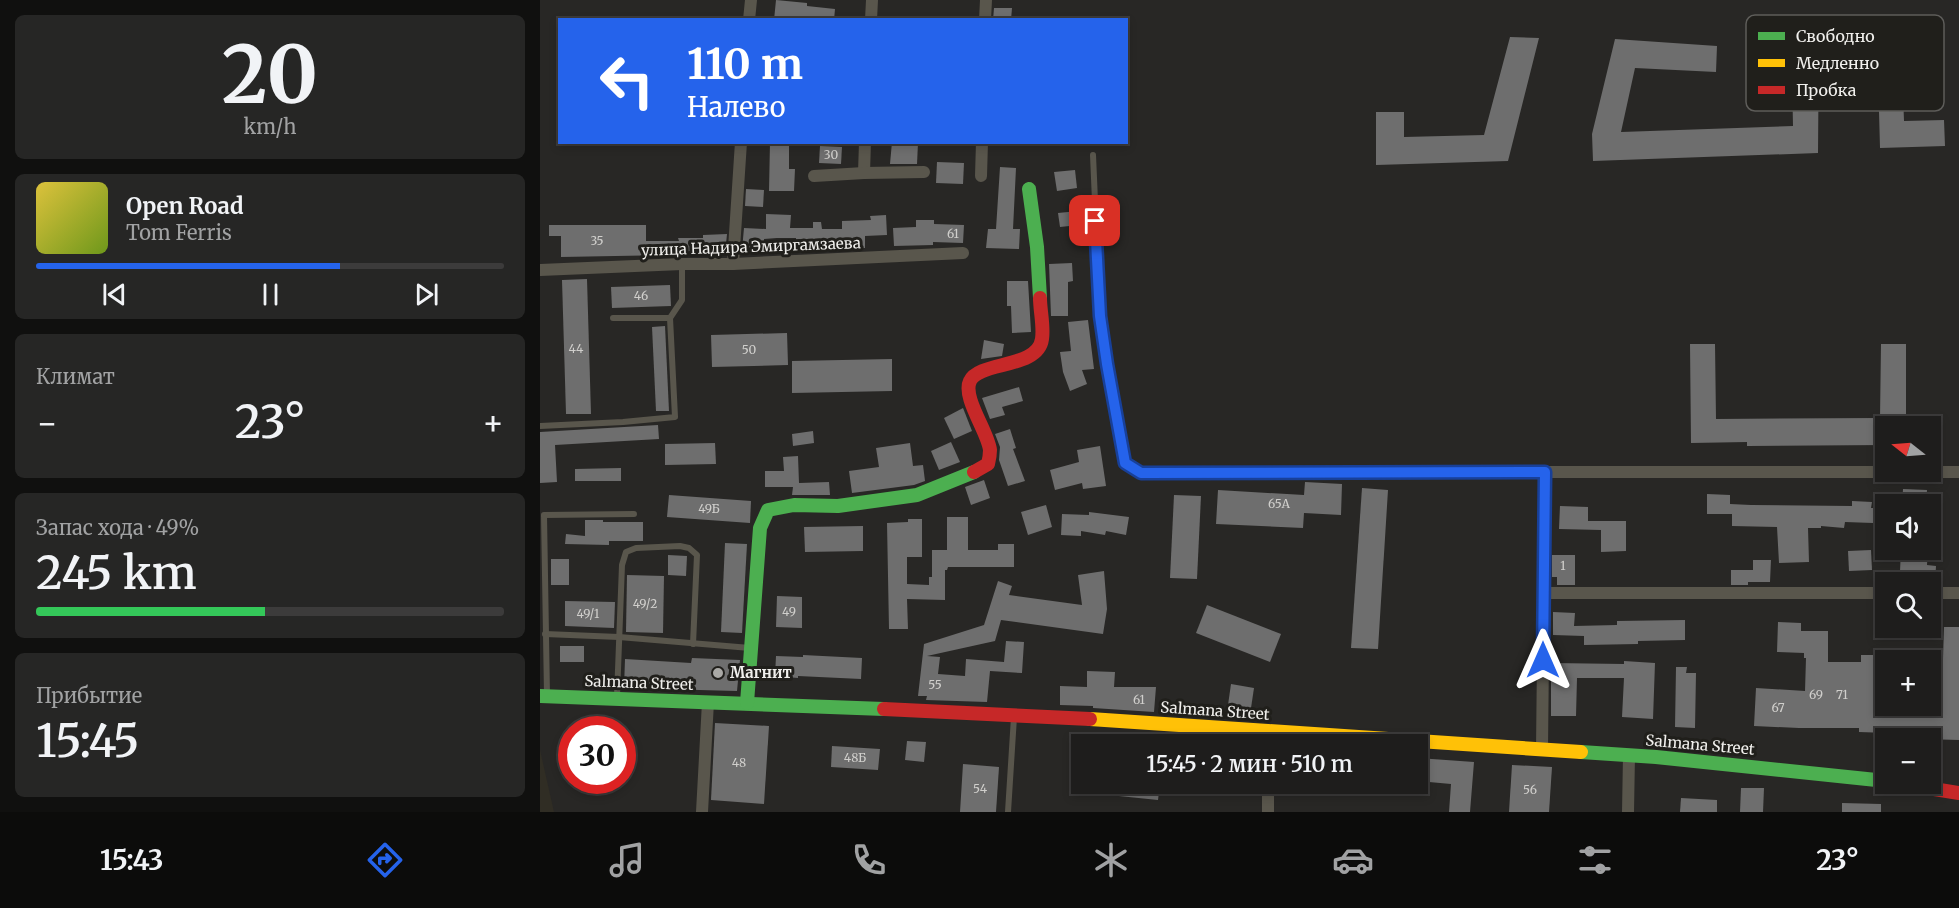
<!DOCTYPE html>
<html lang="ru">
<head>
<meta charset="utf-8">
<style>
  :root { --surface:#1e1d1c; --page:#262625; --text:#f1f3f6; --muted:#a1a2a3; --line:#3c3b3b; --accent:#2563eb }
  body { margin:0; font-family:Merriweather,serif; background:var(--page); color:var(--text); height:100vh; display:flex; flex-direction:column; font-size:22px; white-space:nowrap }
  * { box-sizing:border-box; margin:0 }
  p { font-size:20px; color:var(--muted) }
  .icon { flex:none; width:33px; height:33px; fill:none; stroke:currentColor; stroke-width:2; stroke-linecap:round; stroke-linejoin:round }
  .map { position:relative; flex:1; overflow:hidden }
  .panel { display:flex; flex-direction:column; gap:15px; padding:15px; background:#10100f; width:540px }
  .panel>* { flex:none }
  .guide { position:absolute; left:18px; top:18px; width:570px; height:126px; border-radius:0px; box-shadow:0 3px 9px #0003,0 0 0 2px var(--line); background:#2563eb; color:#fff; overflow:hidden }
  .needle { width:39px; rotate:287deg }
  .buttons { position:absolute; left:1335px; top:416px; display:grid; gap:12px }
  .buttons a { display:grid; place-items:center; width:66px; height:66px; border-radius:0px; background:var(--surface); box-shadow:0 3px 9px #0003,0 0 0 2px var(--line); font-size:30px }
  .speed { position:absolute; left:18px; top:716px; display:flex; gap:12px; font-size:30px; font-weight:700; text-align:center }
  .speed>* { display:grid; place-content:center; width:78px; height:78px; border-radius:50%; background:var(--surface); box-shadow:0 3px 9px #0003,0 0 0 2px var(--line); line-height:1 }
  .speed .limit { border:9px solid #d22; background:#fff; color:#111 }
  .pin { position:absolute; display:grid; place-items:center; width:51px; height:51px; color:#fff; margin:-26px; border-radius:12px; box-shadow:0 3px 9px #0006 }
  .me { position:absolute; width:66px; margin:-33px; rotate:0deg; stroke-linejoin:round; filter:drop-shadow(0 0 4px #0008) }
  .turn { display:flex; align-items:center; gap:21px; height:126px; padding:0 30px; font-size:27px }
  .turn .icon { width:78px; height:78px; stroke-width:2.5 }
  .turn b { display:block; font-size:42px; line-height:51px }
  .big { font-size:45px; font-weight:600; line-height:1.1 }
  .panel .tile { flex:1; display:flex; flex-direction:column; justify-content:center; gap:9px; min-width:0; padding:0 21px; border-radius:9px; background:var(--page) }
  .panel .dial { align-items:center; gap:0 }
  .dial b { font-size:78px; line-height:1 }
  .song { display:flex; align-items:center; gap:18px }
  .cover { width:72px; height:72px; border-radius:9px; background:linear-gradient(135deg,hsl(50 70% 55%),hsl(80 70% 35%)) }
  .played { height:6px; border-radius:3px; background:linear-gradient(90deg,var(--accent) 65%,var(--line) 65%) }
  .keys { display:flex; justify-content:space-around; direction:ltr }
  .heat { display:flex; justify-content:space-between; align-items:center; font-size:33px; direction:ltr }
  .charge { height:9px; border-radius:4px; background:linear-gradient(90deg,#34c759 49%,var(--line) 0) }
  .trip { position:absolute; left:531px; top:734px; width:357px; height:60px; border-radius:0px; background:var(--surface); box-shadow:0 3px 9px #0003,0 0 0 2px var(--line); font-weight:600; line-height:60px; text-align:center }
  .dock { display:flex; height:96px; justify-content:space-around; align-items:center; background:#0c0c0b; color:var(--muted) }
  .dock .icon { width:42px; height:42px }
  .dock .active { color:var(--accent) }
  .dock b { font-size:27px; color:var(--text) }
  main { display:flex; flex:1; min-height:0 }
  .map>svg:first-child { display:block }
  .built { fill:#302d24 }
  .building { fill:#6e6e6e }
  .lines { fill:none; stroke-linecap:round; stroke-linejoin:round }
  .lane { stroke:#59564c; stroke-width:6 }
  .street { stroke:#59564c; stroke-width:12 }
  .fast { stroke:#4caf50; stroke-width:14 }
  .slow { stroke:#ffc107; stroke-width:14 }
  .jam { stroke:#c62828; stroke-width:14 }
  .route-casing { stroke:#184099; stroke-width:15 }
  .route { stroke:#2563eb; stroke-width:10 }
  .poi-dot { fill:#aaa9a6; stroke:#201f1b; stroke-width:2 }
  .labels { text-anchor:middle; stroke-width:6; stroke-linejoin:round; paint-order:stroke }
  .number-label { font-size:12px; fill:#d0cfcc }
  .street-label { font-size:15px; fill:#f0efec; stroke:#201f1b }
  .poi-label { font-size:15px; font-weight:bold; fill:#f0efec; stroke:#201f1b; text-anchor:start }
  .key { fill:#201f1b; stroke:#5e5d5a; stroke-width:1.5 }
  .key-label { font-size:16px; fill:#f0efec }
</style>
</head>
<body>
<main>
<section class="panel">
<div class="tile dial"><b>20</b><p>km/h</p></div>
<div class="tile">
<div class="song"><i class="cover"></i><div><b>Open Road</b><p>Tom Ferris</p></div></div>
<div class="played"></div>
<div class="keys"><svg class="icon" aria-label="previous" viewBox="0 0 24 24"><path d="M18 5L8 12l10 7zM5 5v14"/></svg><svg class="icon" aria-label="pause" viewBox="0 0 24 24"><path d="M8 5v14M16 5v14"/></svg><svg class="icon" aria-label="next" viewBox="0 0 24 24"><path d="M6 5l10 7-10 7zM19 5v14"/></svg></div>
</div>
<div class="tile"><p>Климат</p>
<div class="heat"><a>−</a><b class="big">23°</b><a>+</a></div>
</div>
<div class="tile"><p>Запас хода · 49%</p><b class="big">245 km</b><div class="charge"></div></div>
<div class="tile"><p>Прибытие</p><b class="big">15:45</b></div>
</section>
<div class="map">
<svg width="1419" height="812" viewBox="0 0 1419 812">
  <rect width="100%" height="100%" fill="#282725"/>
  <path class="built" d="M0,750L14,812H0Z"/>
  <g class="building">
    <path d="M236,0L267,3V6L295,9L294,20H234Z"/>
    <path d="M454,8H472L471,20H453Z"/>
    <path d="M1251,29H1279L1278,153L1053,161L1052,134L1075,39L1177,46L1176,72L1095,68L1081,132L1253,126Z"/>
    <path d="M970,37L999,38L968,161L836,165V112H864V137L944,135Z"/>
    <path d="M1361,37L1364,121L1404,120L1405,146L1340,148L1337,38Z"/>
    <path d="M230,142H249V169H255L254,191H229Z"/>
    <path d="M352,142L378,143L377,164H350Z"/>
    <path d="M280,146L302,147L301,164L279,163Z"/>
    <path d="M397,162L424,163L423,184L396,183Z"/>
    <path d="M460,167L476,168L473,229H480L479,249L446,248L448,229H456Z"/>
    <path d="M535,170L537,188L517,191L514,172Z"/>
    <path d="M206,189L224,190L223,207L205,206Z"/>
    <path d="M538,211L539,225L520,227L518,213Z"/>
    <path d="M226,214L251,215L250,228H273V222H281L282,229H302V221L331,220L330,216L346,215L347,235L325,236V248L256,250V238H237L224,239V251L202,250L204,228L226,229Z"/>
    <path d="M376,220H394V224L424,225L423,243L393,242V245L354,246L353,228L376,227Z"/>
    <path d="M9,225H106V241H139L138,238H163V235L187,234L185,254L21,257V236H9Z"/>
    <path d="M532,263L533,281L528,282V316H511L509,264Z"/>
    <path d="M47,279L51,414H26L22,280Z"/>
    <path d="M467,281H488L491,332L472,333L471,306H467Z"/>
    <path d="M130,285L131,306L72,308L71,287Z"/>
    <path d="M548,320L554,369L542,370L547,384L530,391L523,372L520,352L531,351L528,322Z"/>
    <path d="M125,326L129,411H116L112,327Z"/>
    <path d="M247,333L248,365L172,367L171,335Z"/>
    <path d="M444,340L464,344L462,356L441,359Z"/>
    <path d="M1150,344H1175L1176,419L1340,418L1341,344H1366V426H1346V445L1207,446V442L1151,443Z"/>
    <path d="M352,359V391L252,393V361Z"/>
    <path d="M479,387L483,401L462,407L465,415L450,419L442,398Z"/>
    <path d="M423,408L432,431L414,439L404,418Z"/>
    <path d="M118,425L119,439L15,445L17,482L0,483V432Z"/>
    <path d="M470,429L476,448L473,449L485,481L468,486L459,460L460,447L455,434Z"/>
    <path d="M273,431L274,443L253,446L252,434Z"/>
    <path d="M411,442L420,462L399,470L391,451Z"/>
    <path d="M175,443L176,464L125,465V444Z"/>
    <path d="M370,443L373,466L383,465L385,481L374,485L312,493L309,471L339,467L336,448Z"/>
    <path d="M560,446L566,486L543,489L542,483L515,490L510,470L539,462L537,450Z"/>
    <path d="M258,456L259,483L289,482L290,495H252L253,487H225V471H244L243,457Z"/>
    <path d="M81,468V481H35V469Z"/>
    <path d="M444,480L450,498L431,505L425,487Z"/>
    <path d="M765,482L802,484L801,515L764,513L763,528L676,524L678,490L764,495Z"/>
    <path d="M822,488L848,490L838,649L811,648Z"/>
    <path d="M1363,489L1387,490L1386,504H1362Z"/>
    <path d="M1167,494L1190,495V504L1211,505L1312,506V501L1332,502L1331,508H1346V527H1333V523L1305,522L1304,528L1281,526V528H1268L1269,562L1239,563L1237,527L1192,526V514H1167Z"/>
    <path d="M129,495L211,501L210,523L127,517Z"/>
    <path d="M634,495L661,496L657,579L630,578Z"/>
    <path d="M506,505L512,527L488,535L481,512Z"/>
    <path d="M1020,506L1048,507V521H1086V551L1061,552V530L1019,529Z"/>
    <path d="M549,512L589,517L586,535L566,531L565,535L541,531V536L521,535L522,514L549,515Z"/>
    <path d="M407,517H428V550H458V544H474V567H408L407,570H405V600L367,599L368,629H349L347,523L368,522V519H382V557H367V584L389,585V577H392V550H407Z"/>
    <path d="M45,520H63V522H103V541H69V545L25,544L26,534L45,536Z"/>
    <path d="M323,526V551L265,552L264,527Z"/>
    <path d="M185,543L207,544L202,633L181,632Z"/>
    <path d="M1361,549H1388L1387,565L1396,566L1395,582H1354L1355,570L1360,571Z"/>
    <path d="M1331,550L1332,570L1309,571L1308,551Z"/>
    <path d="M128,555L147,556L146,576L128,575Z"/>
    <path d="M1012,555H1035V585H1017V577H1012Z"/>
    <rect x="11" y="559" width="18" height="26"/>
    <path d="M1213,560H1231L1230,582H1208V585H1191V570H1213Z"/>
    <path d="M564,571L567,609L563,634L461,620L455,641L387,656L400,657L398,674L425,676L426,659L464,662L466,641L484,642L482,673L450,671L447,702L386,700L387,696H378L384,644L444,625L458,581L472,586L469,595L542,605L538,575Z"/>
    <path d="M87,575L124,576L123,633L86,632Z"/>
    <path d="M237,596L262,597V628L236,627Z"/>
    <path d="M25,601L75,602L74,628L25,626Z"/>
    <path d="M667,605L741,634L730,662L656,633Z"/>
    <path d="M1013,612L1035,613L1034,626L1077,625V621L1145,620V640L1098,641V644L1044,645V636L1013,635Z"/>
    <path d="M1238,622L1261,623V631H1288V662H1321V655H1346L1345,705H1390V659H1403L1404,627H1419V740L1348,738V733L1319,732V728H1259L1214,726L1216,688L1265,691L1266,658H1264V653L1237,652Z"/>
    <rect x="20" y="646" width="24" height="16"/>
    <path d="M263,655L322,658L321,679L258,676V678L235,676L236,656L263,657Z"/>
    <path d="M152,658L200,660L197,691L84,688L85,659L151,663Z"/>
    <path d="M1084,661L1115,663L1113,719L1082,717L1084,678H1037L1036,716H1011V663L1084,664Z"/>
    <path d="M1136,667H1147L1146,673H1156L1155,728L1135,727Z"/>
    <path d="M547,671L575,672L574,687H616L614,712L553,708V706L520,705V686L547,687Z"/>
    <path d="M691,684L714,688L711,708L688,705Z"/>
    <path d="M175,723L229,726L224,804L171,800Z"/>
    <path d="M367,741L386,742L384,762L365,760Z"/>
    <path d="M292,746L340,749L338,770L291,767Z"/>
    <path d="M878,758L934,762L930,812H909L911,784L889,782L890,772L878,771Z"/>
    <path d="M423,764L459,767L456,812H420Z"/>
    <path d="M972,765L1012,767L1009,812H969Z"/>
    <path d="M570,783H620L618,800L569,795Z"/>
    <path d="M1201,788H1224L1223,812H1200Z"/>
    <path d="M1141,798L1177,800V812H1140Z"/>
    <path d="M1302,803L1341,804V812H1302Z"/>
  </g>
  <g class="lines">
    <g class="lane">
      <path d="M553,155L560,316L566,364L585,463L601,473L1005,472"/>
      <path d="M73,318H130L142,300V264"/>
      <path d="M0,426L83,422L135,417L130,318"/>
      <path d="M5,634L79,637L210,648"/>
      <path d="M7,695L4,515L94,514"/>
      <path d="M77,696L82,565L86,552L96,548L140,546L149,548L157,555L153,644"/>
      <path d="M468,812L474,717"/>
    </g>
    <g class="street">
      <path d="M209,20L211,0"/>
      <path d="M331,20L332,0"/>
      <path d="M445,20L446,0"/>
      <path d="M324,173L325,142"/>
      <path d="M274,176L324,173L384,172"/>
      <path d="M441,176L442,142"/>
      <path d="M193,264L201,142"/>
      <path d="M0,270L142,264H193L423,253"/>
      <path d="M1004,593H1346"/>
      <path d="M1390,593H1419"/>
      <path d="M1002,749L1005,472H1419"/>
      <path d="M728,783V812"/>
      <path d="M162,812L168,702"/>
      <path d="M1088,812L1089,755"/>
    </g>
    <g class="fast">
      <path d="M489,189L497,247L500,298"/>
      <path d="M0,696L344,709"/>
      <path d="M207,703L220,528L228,510L254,505L298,506L377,495L434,472"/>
      <path d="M1041,752L1116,757L1346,781"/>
    </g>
    <path class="slow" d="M550,719L1041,752"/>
    <g class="jam">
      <path d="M434,472L448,464C449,460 450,454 450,450C448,432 422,397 430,381C439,361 498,369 502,339C504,326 500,311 500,298"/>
      <path d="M344,709L550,719"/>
      <path d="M1357,783L1419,793"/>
    </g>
  </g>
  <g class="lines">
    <g class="route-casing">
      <path id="route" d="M555,221L560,316L567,364L585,463L601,473L1005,472L1003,660"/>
    </g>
    <use href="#route" class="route"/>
  </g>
  <circle class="poi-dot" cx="178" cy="673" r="6"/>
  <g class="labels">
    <g class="number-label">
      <text x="291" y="159">30</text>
      <text x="413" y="238">61</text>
      <text x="57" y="245">35</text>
      <text x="101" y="300">46</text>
      <text x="36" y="353">44</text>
      <text x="209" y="354">50</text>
      <text x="739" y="508">65А</text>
      <text x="169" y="513">49Б</text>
      <text x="1023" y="570">1</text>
      <text x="105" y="608">49/2</text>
      <text x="249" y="616">49</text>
      <text x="48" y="618">49/1</text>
      <text x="395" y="689">55</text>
      <text x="1276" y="699">69</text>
      <text x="1302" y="699">71</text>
      <text x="599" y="704">61</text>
      <text x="1238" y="712">67</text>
      <text x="315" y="762">48Б</text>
      <text x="199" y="767">48</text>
      <text x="440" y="793">54</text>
      <text x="990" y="794">56</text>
    </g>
    <g class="street-label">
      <text transform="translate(211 247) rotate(-2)" y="5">улица Надира Эмиргамзаева</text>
      <text transform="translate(99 683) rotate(2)" y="5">Salmana Street</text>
      <text transform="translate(675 711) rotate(4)" y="5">Salmana Street</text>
      <text transform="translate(1160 745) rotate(5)" y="5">Salmana Street</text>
    </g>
    <g class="poi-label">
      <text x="190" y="678">Магнит</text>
    </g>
  </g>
  <rect x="1206" y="15" width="198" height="96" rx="9" class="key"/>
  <rect x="1218" y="32" width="27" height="8" fill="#4caf50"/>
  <rect x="1218" y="59" width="27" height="8" fill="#ffc107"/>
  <rect x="1218" y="86" width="27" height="8" fill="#c62828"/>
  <g class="key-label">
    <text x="1256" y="42">Свободно</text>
    <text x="1256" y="69">Медленно</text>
    <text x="1256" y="96">Пробка</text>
  </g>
</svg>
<div class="buttons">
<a><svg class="needle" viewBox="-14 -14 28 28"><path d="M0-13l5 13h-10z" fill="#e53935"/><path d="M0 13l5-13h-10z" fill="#a1a2a3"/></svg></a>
<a><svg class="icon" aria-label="sound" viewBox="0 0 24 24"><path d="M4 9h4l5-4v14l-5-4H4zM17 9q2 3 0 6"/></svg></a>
<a><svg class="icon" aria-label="search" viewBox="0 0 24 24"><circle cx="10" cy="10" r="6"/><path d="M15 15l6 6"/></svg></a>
<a>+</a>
<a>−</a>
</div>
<div class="speed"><div class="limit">30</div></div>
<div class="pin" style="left:555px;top:221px;background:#d93025"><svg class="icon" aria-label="arrive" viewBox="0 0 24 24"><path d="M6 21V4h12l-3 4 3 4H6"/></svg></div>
<svg class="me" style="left:1003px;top:660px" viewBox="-20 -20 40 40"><path d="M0-17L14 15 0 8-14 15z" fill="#2563eb" stroke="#fff" stroke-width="4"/></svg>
<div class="trip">15:45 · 2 мин · 510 m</div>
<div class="guide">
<div class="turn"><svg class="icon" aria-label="left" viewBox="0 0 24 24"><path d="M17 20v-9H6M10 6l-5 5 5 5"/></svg><div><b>110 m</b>Налево</div></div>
</div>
</div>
</main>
<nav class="dock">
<b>15:43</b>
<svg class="icon active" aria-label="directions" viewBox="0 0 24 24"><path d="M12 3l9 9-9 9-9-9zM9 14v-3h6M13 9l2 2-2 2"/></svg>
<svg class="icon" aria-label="music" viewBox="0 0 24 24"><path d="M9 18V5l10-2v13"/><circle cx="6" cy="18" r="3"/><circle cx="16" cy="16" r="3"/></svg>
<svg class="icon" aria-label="phone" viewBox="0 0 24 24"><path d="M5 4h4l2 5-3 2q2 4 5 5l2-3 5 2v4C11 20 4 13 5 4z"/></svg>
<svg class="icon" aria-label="climate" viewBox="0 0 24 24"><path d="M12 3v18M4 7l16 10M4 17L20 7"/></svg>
<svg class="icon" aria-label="car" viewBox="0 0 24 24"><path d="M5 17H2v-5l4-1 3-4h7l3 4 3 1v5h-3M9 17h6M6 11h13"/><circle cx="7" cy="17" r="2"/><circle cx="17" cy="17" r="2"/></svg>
<svg class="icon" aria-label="filters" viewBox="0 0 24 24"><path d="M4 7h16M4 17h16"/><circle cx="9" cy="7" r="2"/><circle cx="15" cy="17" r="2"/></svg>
<b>23°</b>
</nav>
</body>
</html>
